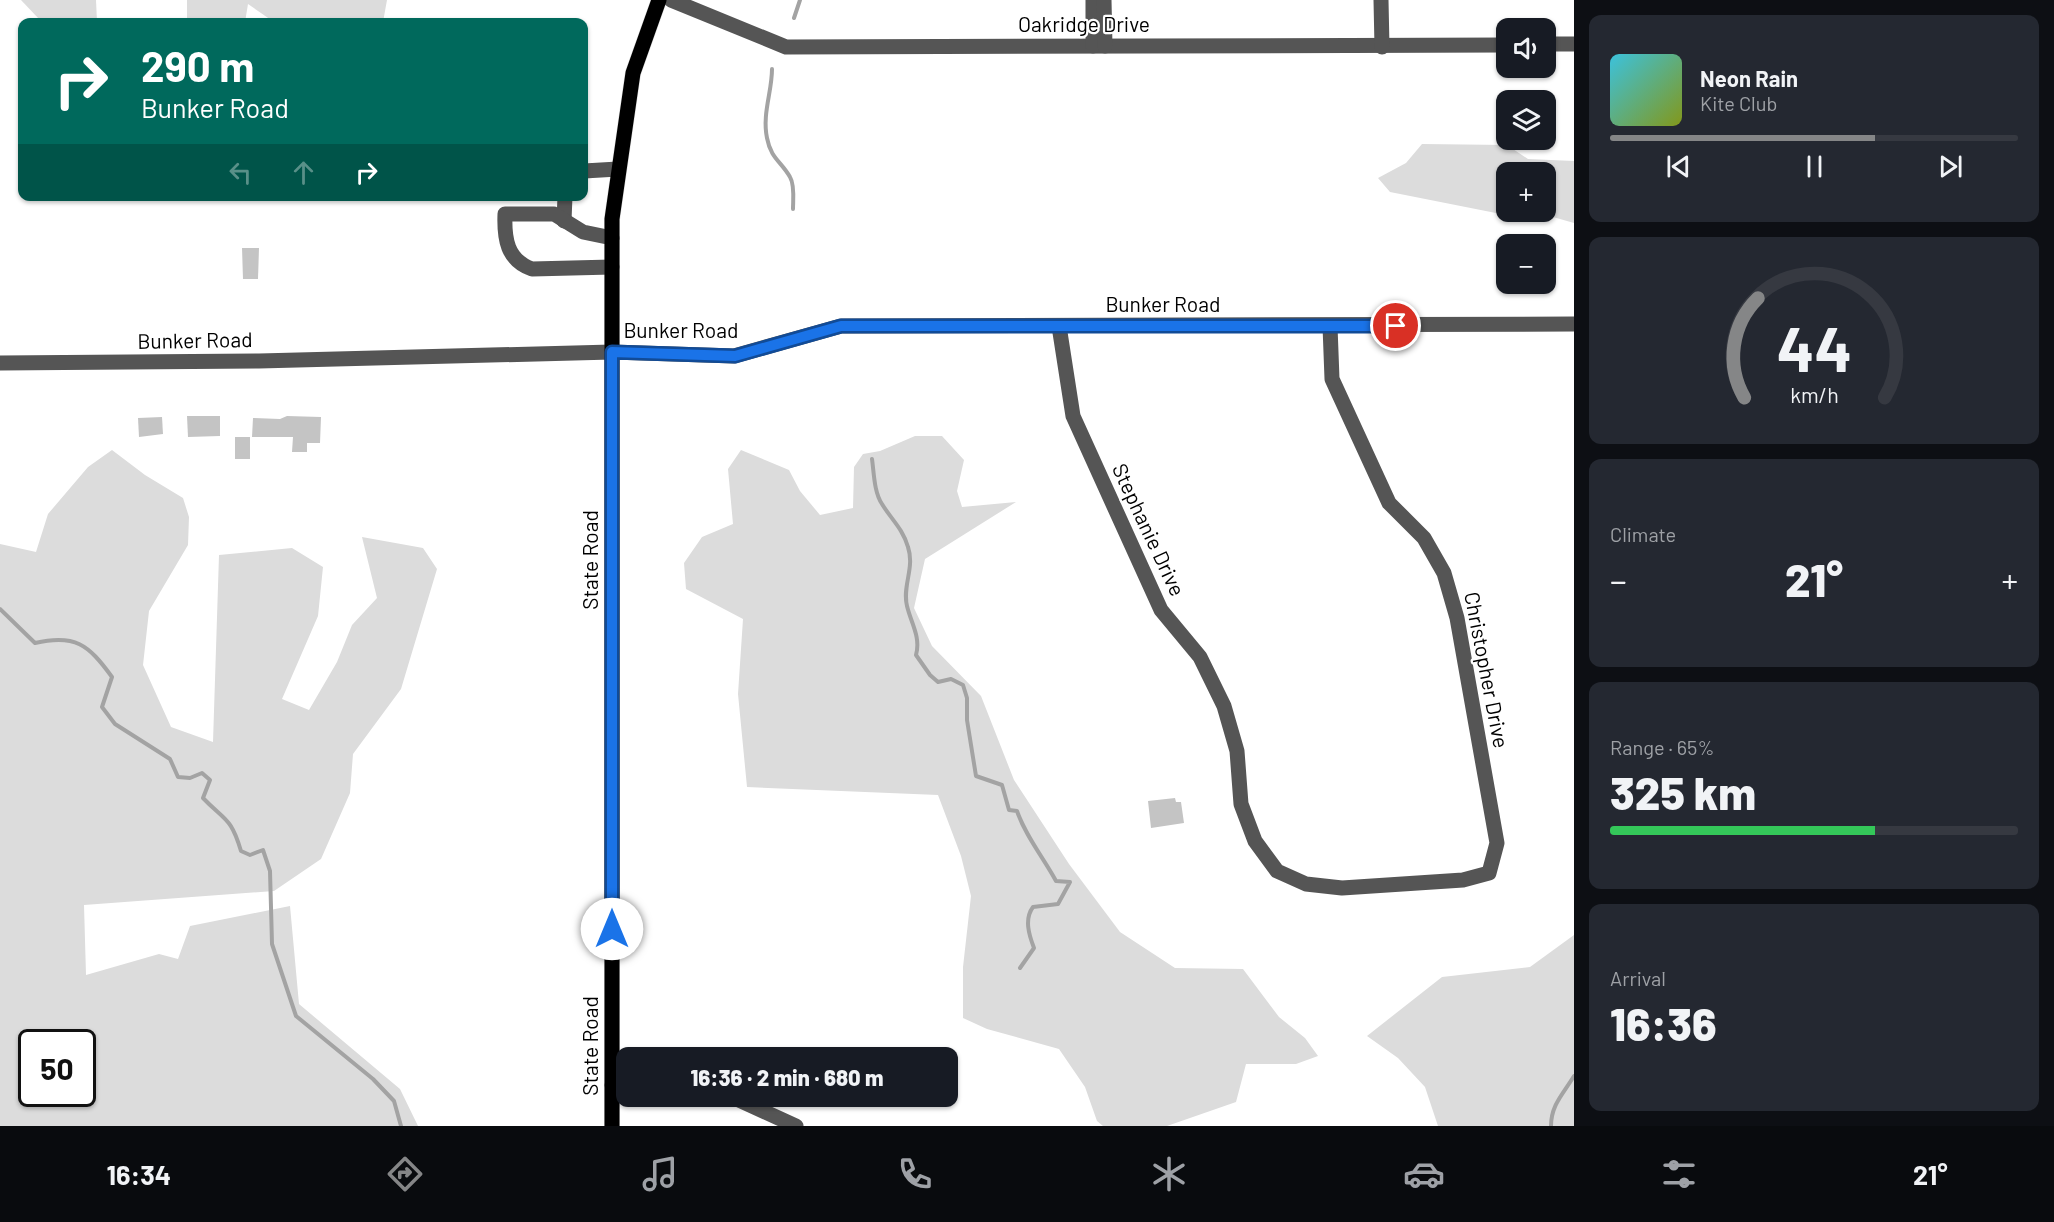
<!DOCTYPE html>
<html lang="en">
<head>
<meta charset="utf-8">
<style>
  :root { --surface:#171b24; --page:#242831; --text:#f1f3f6; --muted:#9ea1a6; --line:#363941; --accent:#858687 }
  body { margin:0; font-family:Barlow,sans-serif; background:var(--page); color:var(--text); height:100vh; display:flex; flex-direction:column; font-size:22px; white-space:nowrap }
  * { box-sizing:border-box; margin:0 }
  p { font-size:20px; color:var(--muted) }
  .icon { flex:none; width:33px; height:33px; fill:none; stroke:currentColor; stroke-width:2; stroke-linecap:round; stroke-linejoin:round }
  .map { position:relative; flex:1; overflow:hidden }
  .panel { display:flex; flex-direction:column; gap:15px; padding:15px; background:#0d0f14; width:480px }
  .panel>* { flex:none }
  .guide { position:absolute; left:18px; top:18px; width:570px; height:183px; border-radius:12px; box-shadow:0 2px 4px #0004; background:#00695c; color:#fff; overflow:hidden }
  .fabs { position:absolute; left:1496px; top:18px; display:grid; gap:12px }
  .fabs a { display:grid; place-items:center; width:60px; height:60px; border-radius:12px; background:var(--surface); box-shadow:0 2px 4px #0004; font-size:30px }
  .speed { position:absolute; left:18px; top:1029px; display:flex; gap:12px; font-size:30px; font-weight:700; text-align:center }
  .speed>* { display:grid; place-content:center; width:78px; height:78px; border-radius:50%; background:var(--surface); box-shadow:0 2px 4px #0004; line-height:1 }
  .speed .limit { border:3px solid #111; border-radius:9px; background:#fff; color:#111 }
  .pin { position:absolute; display:grid; place-items:center; width:51px; height:51px; color:#fff; margin:-26px; border:3px solid #fff; border-radius:50%; box-shadow:0 2px 6px #0007 }
  .me { position:absolute; width:66px; margin:-33px; rotate:0deg; stroke-linejoin:round; filter:drop-shadow(0 0 4px #0008) }
  .turn { display:flex; align-items:center; gap:21px; height:126px; padding:0 24px; font-size:27px }
  .turn .icon { width:78px; height:78px; stroke-width:2.5 }
  .turn b { display:block; font-size:42px; line-height:51px }
  .lanes { display:flex; align-items:center; height:57px; padding:0 24px; background:#0003; justify-content:center; gap:30px; direction:ltr }
  .lanes .off { opacity:.35 }
  .big { font-size:45px; font-weight:800; line-height:1.1 }
  .panel .card { flex:1; display:flex; flex-direction:column; justify-content:center; gap:9px; min-width:0; padding:0 21px; border-radius:12px; background:var(--page) }
  .panel .dial { align-items:center; gap:0 }
  .dial svg { height:156px; overflow:visible; fill:none; stroke:var(--line); stroke-width:7; stroke-linecap:round; text-anchor:middle }
  .dial text { fill:var(--text); stroke:none }
  .song { display:flex; align-items:center; gap:18px }
  .cover { width:72px; height:72px; border-radius:9px; background:linear-gradient(135deg,hsl(190 70% 55%),hsl(70 70% 35%)) }
  .played { height:6px; border-radius:3px; background:linear-gradient(90deg,var(--accent) 65%,var(--line) 65%) }
  .keys { display:flex; justify-content:space-around; direction:ltr }
  .heat { display:flex; justify-content:space-between; align-items:center; font-size:33px; direction:ltr }
  .charge { height:9px; border-radius:4px; background:linear-gradient(90deg,#34c759 65%,var(--line) 0) }
  .trip { position:absolute; left:616px; top:1047px; width:342px; height:60px; border-radius:12px; background:var(--surface); box-shadow:0 2px 4px #0004; font-weight:800; line-height:60px; text-align:center }
  .dock { display:flex; height:96px; justify-content:space-around; align-items:center; background:#090b0e; color:var(--muted) }
  .dock .icon { width:42px; height:42px }
  .dock .on { color:var(--accent) }
  .dock b { font-size:27px; color:var(--text) }
  main { display:flex; flex:1; min-height:0 }
  .map>svg:first-child { display:block }
  .green { fill:#dcdcdc; fill-rule:evenodd }
  .lines { fill:none; stroke-linecap:round; stroke-linejoin:round }
  .stream { stroke:#a3a3a3; stroke-width:4 }
  .building { fill:#c4c4c4 }
  .major-casing { stroke:#dbdbdb; stroke-width:16 }
  .minor { stroke:#555; stroke-width:15 }
  .major { stroke:#000; stroke-width:15 }
  .route-casing { stroke:#114b97; stroke-width:15 }
  .route { stroke:#1a73e8; stroke-width:10 }
  .labels { text-anchor:middle; stroke-width:4.5; stroke-linejoin:round; paint-order:stroke }
  .street-label { font-size:21px; fill:#000; stroke:#fff }
</style>
</head>
<body>
<main>
<div class="map">
<svg width="1574" height="1126" viewBox="0 0 1574 1126">
  <rect width="100%" height="100%" fill="#fff"/>
  <g class="green">
    <path d="M21,0H96L97,22H49L39,19Z"/>
    <path d="M187,0H387L383,22H274L248,4L245,22H187Z"/>
    <path d="M1422,144L1507,145L1528,159L1574,161V223L1553,217H1516L1390,192L1378,178L1406,163ZM1545,172V212H1506V172Z"/>
    <path d="M915,436H942L964,460L957,491L962,507L1016,502L925,559L914,608L932,646L981,696L1014,780L1069,864L1120,932L1175,968L1243,969L1279,1017L1305,1038L1318,1056L1296,1064H1246L1236,1102L1167,1126H1103L1097,1121L1085,1087L1059,1049L987,1029L963,1018V967L971,896L961,856L938,795L747,787L738,694L743,619L686,589L684,563L702,537L733,524L728,469L741,450L789,470L800,491L820,515L853,508L854,467L863,454L880,451Z"/>
    <path d="M112,450L145,475L183,498L189,517L188,545L149,611L143,665L171,727L213,742L219,555L292,548L323,567L318,616L282,699L309,710L337,662L352,625L377,598L362,537L423,548L437,569L401,689L353,754L350,793L321,859L274,891L84,905L86,975L159,954L178,959L190,926L290,906L299,1004L400,1089L418,1126H0V544L36,552L48,514L88,467ZM82,1042V1094H32V1042Z"/>
    <path d="M1574,935V1126H1438L1425,1087L1398,1058L1367,1036L1442,977L1530,967Z"/>
  </g>
  <g class="lines">
    <g class="stream">
      <path d="M794,18L800,0"/>
      <path d="M772,69C772,92 762,114 767,138C771,159 781,161 790,177C795,185 793,200 793,209"/>
      <path d="M872,459C874,473 874,492 882,504C891,519 903,529 908,547C915,568 902,586 907,606C911,623 921,637 916,655L930,675L938,682L951,679L963,685L967,698V720L976,776L1002,785L1009,810L1017,811C1026,837 1043,857 1056,881L1070,882L1058,904L1033,907C1024,919 1029,935 1034,948L1020,968"/>
      <path d="M0,609L35,643C75,634 88,644 112,677L102,707L115,724L170,759L178,777L190,778L202,773L210,780L203,798C225,821 231,817 241,851L250,855L263,850L270,871L272,944L296,1016L373,1079L394,1101L401,1126"/>
      <path d="M1551,1126C1551,1105 1563,1094 1574,1076"/>
    </g>
  </g>
  <g class="building">
    <path d="M242,248H259L258,279H243Z"/>
    <path d="M187,416H220V436L188,437Z"/>
    <path d="M287,416L321,417L320,443H307V452H292L293,437H252L253,418L280,419Z"/>
    <path d="M162,417L163,434L139,437L138,418Z"/>
    <rect x="235" y="437" width="15" height="22"/>
    <path d="M1175,798L1176,802H1181L1184,823L1151,828L1148,801Z"/>
  </g>
  <g class="lines">
    <g class="major-casing">
      <path id="major" d="M612,1126V219L633,73L659,0"/>
    </g>
    <g class="minor">
      <path d="M671,0L786,47L1506,45"/>
      <path d="M1093,0V46"/>
      <path d="M1104,0L1105,46"/>
      <path d="M1381,0L1382,47"/>
      <path d="M1545,44H1574"/>
      <path d="M584,171L618,169"/>
      <path d="M564,221L565,196"/>
      <path d="M612,238L583,232L554,214H505C504,239 507,260 532,269L612,267"/>
      <path d="M1059,326L1073,416L1161,610L1200,657L1224,706L1237,751L1241,804L1255,841L1277,871L1306,884L1342,888L1463,880L1489,873L1497,843L1457,618L1444,573L1424,538L1389,503L1332,379L1330,326"/>
      <path d="M0,363L259,361L612,352L734,356L841,326L1574,324"/>
      <path d="M612,1085H627"/>
      <path d="M730,1096L796,1126"/>
    </g>
    <use href="#major" class="major"/>
  </g>
  <g class="lines">
    <g class="route-casing">
      <path id="route" d="M612,929V352L735,356L841,326H1396"/>
    </g>
    <use href="#route" class="route"/>
  </g>
  <g class="labels">
    <g class="street-label">
      <text x="1084" y="32">Oakridge Drive</text>
      <text x="1163" y="312">Bunker Road</text>
      <text x="681" y="338">Bunker Road</text>
      <text transform="translate(195 341) rotate(-1)" y="7">Bunker Road</text>
      <text transform="translate(1148 530) rotate(65)" y="7">Stephanie Drive</text>
      <text transform="translate(591 560) rotate(-90)" y="7">State Road</text>
      <text transform="translate(1486 670) rotate(79)" y="7">Christopher Drive</text>
      <text transform="translate(591 1046) rotate(-90)" y="7">State Road</text>
    </g>
  </g>
</svg>
<div class="fabs">
<a><svg class="icon" aria-label="sound" viewBox="0 0 24 24"><path d="M4 9h4l5-4v14l-5-4H4zM17 9q2 3 0 6"/></svg></a>
<a><svg class="icon" aria-label="layers" viewBox="0 0 24 24"><path d="M12 4l9 5-9 5-9-5zM3 14l9 5 9-5"/></svg></a>
<a>+</a>
<a>−</a>
</div>
<div class="speed"><div class="limit">50</div></div>
<div class="pin" style="left:1396px;top:326px;background:#d93025"><svg class="icon" aria-label="arrive" viewBox="0 0 24 24"><path d="M6 21V4h12l-3 4 3 4H6"/></svg></div>
<svg class="me" style="left:612px;top:929px" viewBox="-20 -20 40 40"><circle r="19" fill="#fff"/><path d="M0-13L10 11 0 6-10 11z" fill="#1a73e8"/></svg>
<div class="trip">16:36 · 2 min · 680 m</div>
<div class="guide">
<div class="turn"><svg class="icon" aria-label="right" viewBox="0 0 24 24"><path d="M7 20v-9h11M14 6l5 5-5 5"/></svg><div><b>290 m</b>Bunker Road</div></div>
<div class="lanes"><svg class="icon off" aria-label="left" viewBox="0 0 24 24"><path d="M17 20v-9H6M10 6l-5 5 5 5"/></svg><svg class="icon off" aria-label="ahead" viewBox="0 0 24 24"><path d="M12 20V5M6 11l6-6 6 6"/></svg><svg class="icon" aria-label="right" viewBox="0 0 24 24"><path d="M7 20v-9h11M14 6l5 5-5 5"/></svg></div>
</div>
</div>
<section class="panel">
<div class="card">
<div class="song"><i class="cover"></i><div><b>Neon Rain</b><p>Kite Club</p></div></div>
<div class="played"></div>
<div class="keys"><svg class="icon" aria-label="previous" viewBox="0 0 24 24"><path d="M18 5L8 12l10 7zM5 5v14"/></svg><svg class="icon" aria-label="pause" viewBox="0 0 24 24"><path d="M8 5v14M16 5v14"/></svg><svg class="icon" aria-label="next" viewBox="0 0 24 24"><path d="M6 5l10 7-10 7zM19 5v14"/></svg></div>
</div>
<div class="card dial"><svg viewBox="0 0 100 80">
<path d="M14 69A42 42 0 1 1 86 69"/>
<path d="M14 69A42 42 0 0 1 21 18" stroke="#858687"/>
<text x="50" y="56" font-size="32" font-weight="700">44</text>
<text x="50" y="72" font-size="11">km/h</text>
</svg></div>
<div class="card"><p>Climate</p>
<div class="heat"><a>−</a><b class="big">21°</b><a>+</a></div>
</div>
<div class="card"><p>Range · 65%</p><b class="big">325 km</b><div class="charge"></div></div>
<div class="card"><p>Arrival</p><b class="big">16:36</b></div>
</section>
</main>
<nav class="dock">
<b>16:34</b>
<svg class="icon on" aria-label="directions" viewBox="0 0 24 24"><path d="M12 3l9 9-9 9-9-9zM9 14v-3h6M13 9l2 2-2 2"/></svg>
<svg class="icon" aria-label="music" viewBox="0 0 24 24"><path d="M9 18V5l10-2v13"/><circle cx="6" cy="18" r="3"/><circle cx="16" cy="16" r="3"/></svg>
<svg class="icon" aria-label="phone" viewBox="0 0 24 24"><path d="M5 4h4l2 5-3 2q2 4 5 5l2-3 5 2v4C11 20 4 13 5 4z"/></svg>
<svg class="icon" aria-label="climate" viewBox="0 0 24 24"><path d="M12 3v18M4 7l16 10M4 17L20 7"/></svg>
<svg class="icon" aria-label="car" viewBox="0 0 24 24"><path d="M5 17H2v-5l4-1 3-4h7l3 4 3 1v5h-3M9 17h6M6 11h13"/><circle cx="7" cy="17" r="2"/><circle cx="17" cy="17" r="2"/></svg>
<svg class="icon" aria-label="filters" viewBox="0 0 24 24"><path d="M4 7h16M4 17h16"/><circle cx="9" cy="7" r="2"/><circle cx="15" cy="17" r="2"/></svg>
<b>21°</b>
</nav>
</body>
</html>
